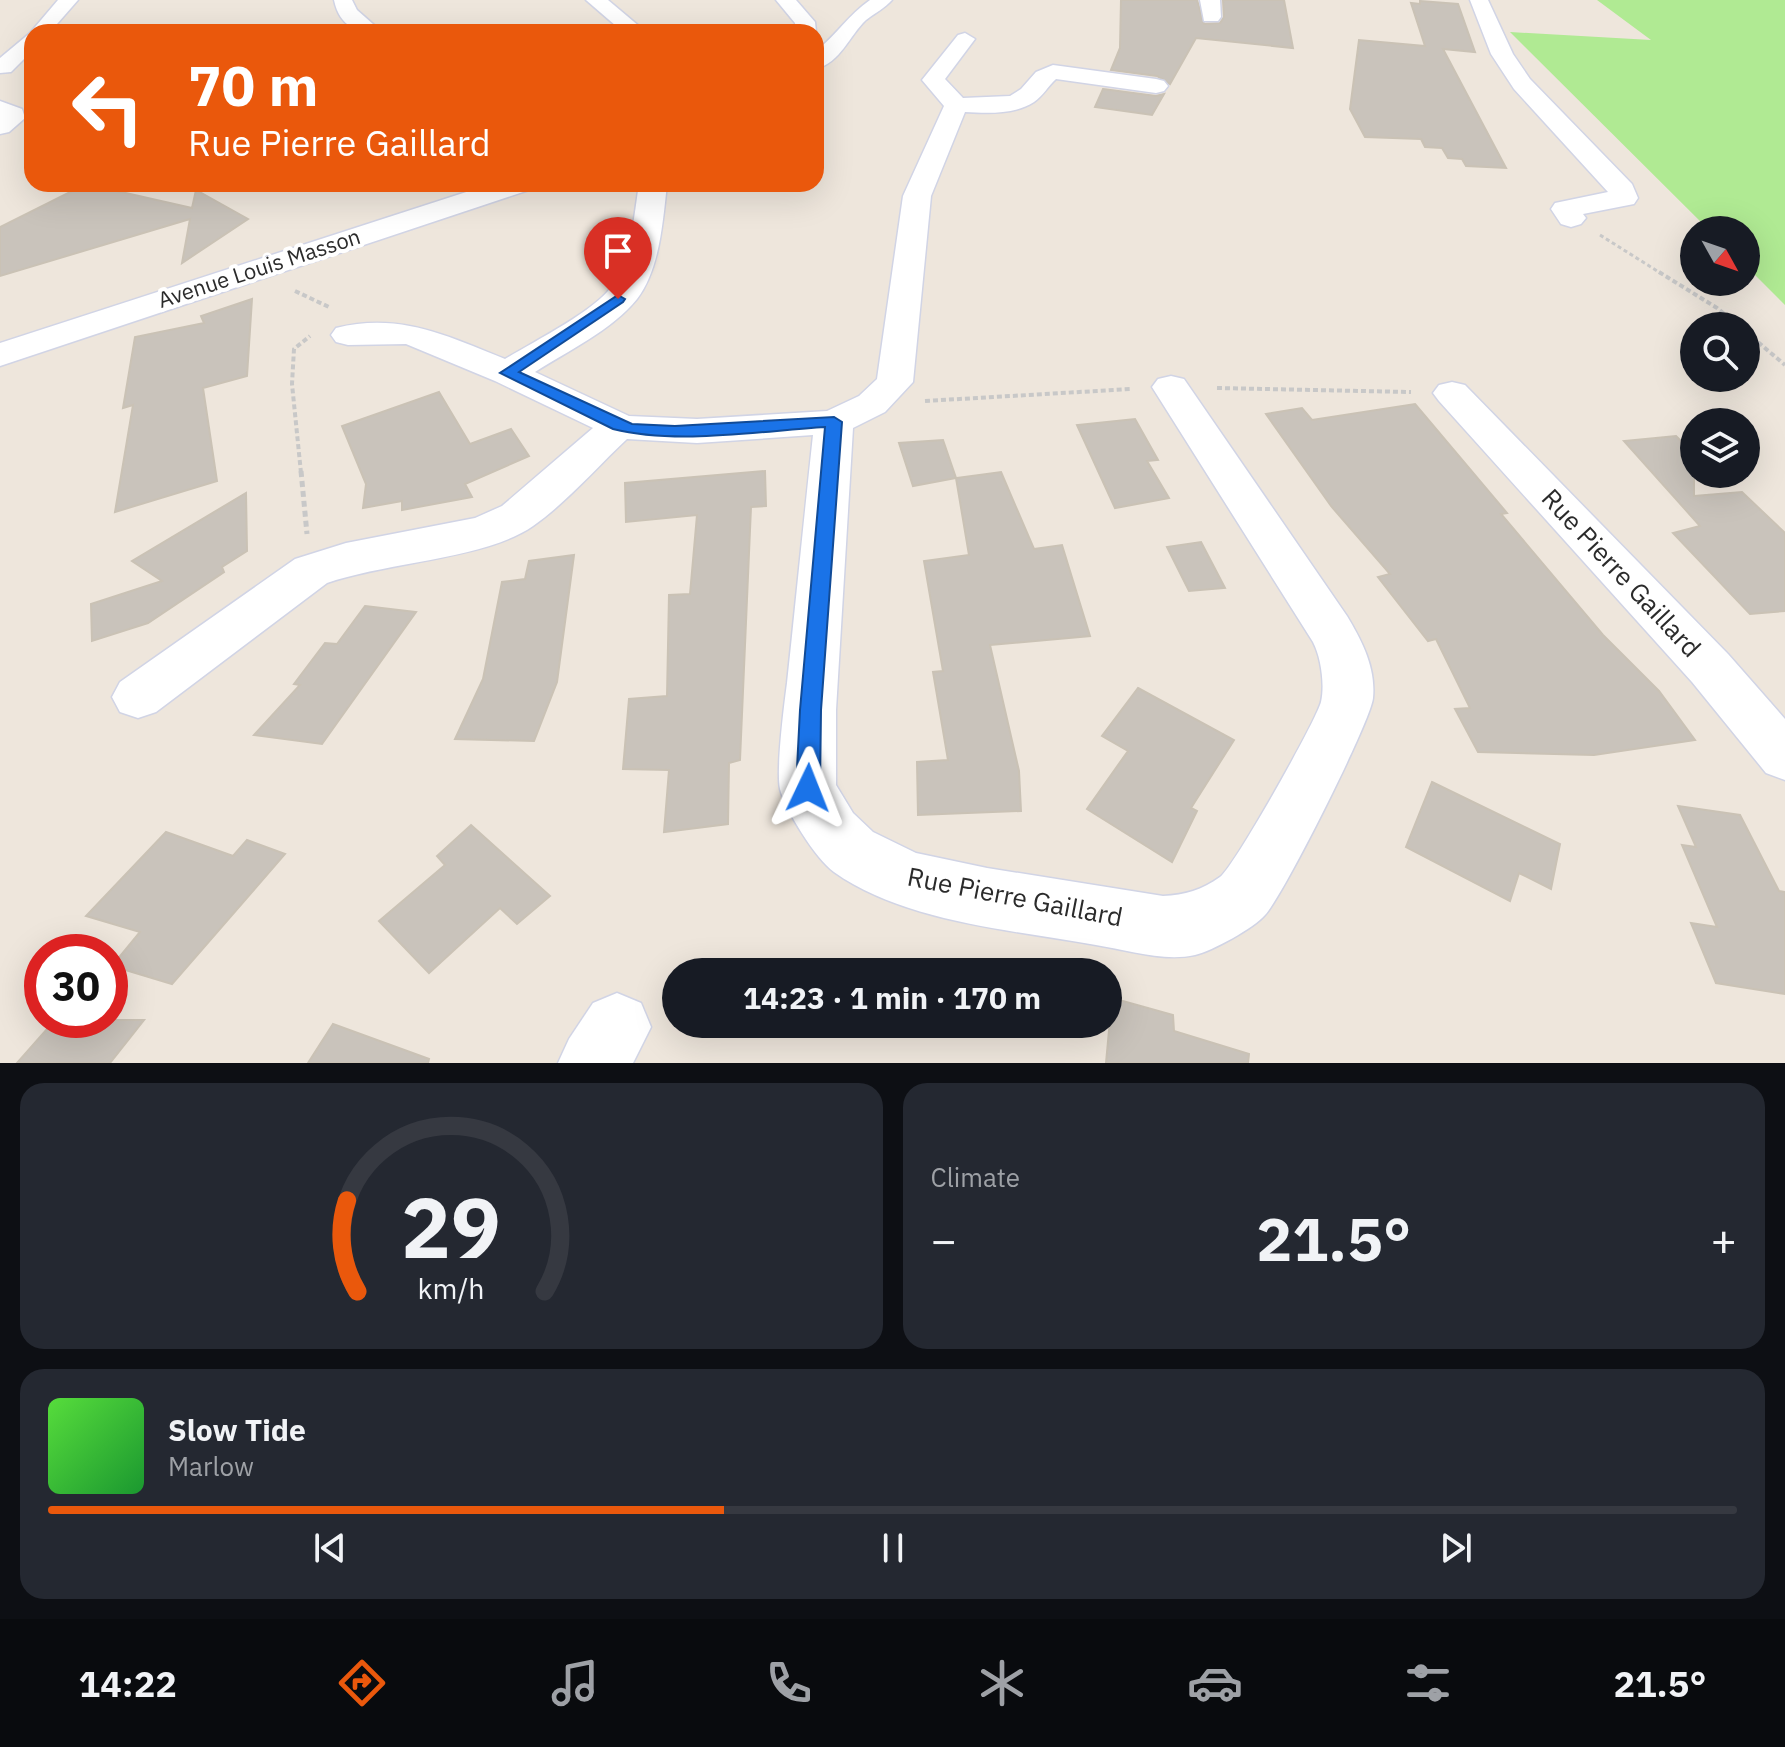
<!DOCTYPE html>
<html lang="en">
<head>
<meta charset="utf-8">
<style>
  :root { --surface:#171b24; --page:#242831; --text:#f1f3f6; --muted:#9ea1a6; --line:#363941; --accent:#ea580c }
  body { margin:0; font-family:"IBM Plex Sans",sans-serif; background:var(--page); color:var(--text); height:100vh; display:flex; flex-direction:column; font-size:30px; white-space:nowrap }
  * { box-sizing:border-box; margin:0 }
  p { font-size:26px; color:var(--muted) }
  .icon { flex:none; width:44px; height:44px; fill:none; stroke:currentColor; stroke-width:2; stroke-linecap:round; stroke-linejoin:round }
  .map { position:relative; height:1063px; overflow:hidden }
  .details { display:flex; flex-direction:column; gap:20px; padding:20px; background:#0d0f14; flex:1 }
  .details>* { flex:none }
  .hud { position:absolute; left:24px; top:24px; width:800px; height:168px; border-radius:24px; box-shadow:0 8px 32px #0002; background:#ea580c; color:#fff; overflow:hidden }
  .needle { width:52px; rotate:130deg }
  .tools { position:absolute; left:1680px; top:216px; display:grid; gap:16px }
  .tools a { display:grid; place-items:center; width:80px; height:80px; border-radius:50%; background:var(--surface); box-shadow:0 8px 32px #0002; font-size:40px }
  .speed { position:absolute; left:24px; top:934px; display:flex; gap:16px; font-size:40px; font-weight:700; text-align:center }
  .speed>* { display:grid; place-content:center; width:104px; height:104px; border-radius:50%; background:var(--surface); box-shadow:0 8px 32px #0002; line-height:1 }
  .speed .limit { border:12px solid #d22; background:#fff; color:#111 }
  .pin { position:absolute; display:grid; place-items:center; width:68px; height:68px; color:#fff; margin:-82px -34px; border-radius:50% 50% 50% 0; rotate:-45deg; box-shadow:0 0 8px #0007 }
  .pin .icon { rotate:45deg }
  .me { position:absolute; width:88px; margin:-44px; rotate:2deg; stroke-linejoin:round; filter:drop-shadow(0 0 6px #0008) }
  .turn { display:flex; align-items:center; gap:28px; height:168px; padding:0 32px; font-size:36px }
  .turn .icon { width:104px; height:104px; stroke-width:2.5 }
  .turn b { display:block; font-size:56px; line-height:68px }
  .big { font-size:60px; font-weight:700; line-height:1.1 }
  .details .card { flex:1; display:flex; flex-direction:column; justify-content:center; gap:12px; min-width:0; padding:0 28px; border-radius:24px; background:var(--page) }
  .details .dial { align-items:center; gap:0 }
  .dial svg { height:208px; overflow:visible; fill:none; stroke:var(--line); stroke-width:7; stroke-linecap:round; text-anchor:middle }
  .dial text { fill:var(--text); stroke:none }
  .song { display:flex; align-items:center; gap:24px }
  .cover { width:96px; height:96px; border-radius:12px; background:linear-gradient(135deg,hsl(110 70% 55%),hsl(130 70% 35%)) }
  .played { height:8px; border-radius:4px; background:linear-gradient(90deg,var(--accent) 40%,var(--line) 40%) }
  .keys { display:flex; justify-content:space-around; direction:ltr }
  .heat { display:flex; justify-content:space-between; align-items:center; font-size:44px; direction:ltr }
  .details .tiles { flex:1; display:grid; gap:20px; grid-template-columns:1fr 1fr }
  .card:last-child { grid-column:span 2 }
  .trip { position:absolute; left:662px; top:958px; width:460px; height:80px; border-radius:40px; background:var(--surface); box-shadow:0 8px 32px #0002; font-weight:700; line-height:80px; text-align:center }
  .tab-bar { display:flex; height:128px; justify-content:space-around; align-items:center; background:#090b0e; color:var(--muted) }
  .tab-bar .icon { width:56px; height:56px }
  .tab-bar .selected { color:var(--accent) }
  .tab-bar b { font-size:36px; color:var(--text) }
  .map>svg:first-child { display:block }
  .green { fill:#b0ea93 }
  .building { fill:#c9c3bb; stroke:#cac2b5; stroke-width:2 }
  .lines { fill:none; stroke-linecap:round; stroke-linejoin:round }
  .minor-casing { stroke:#d1d4e5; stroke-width:3 }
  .path-far2 { stroke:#c8c8c8; stroke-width:3; stroke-dasharray:4 3; stroke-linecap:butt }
  .path-far1 { stroke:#c8c8c8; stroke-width:4; stroke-dasharray:5 3; stroke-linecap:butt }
  .path { stroke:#c8c8c8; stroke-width:5; stroke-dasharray:6 4; stroke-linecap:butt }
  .minor { fill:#fff; fill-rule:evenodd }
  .route { fill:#1a73e8; stroke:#114b97; stroke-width:2 }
  .labels { text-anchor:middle; stroke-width:8; stroke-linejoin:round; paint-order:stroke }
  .far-street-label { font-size:22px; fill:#2b2b2b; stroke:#fff }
  .street-label { font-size:26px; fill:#2b2b2b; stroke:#fff }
</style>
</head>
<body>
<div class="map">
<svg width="1785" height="1063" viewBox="0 0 1785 1063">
  <rect width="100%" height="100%" fill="#eee6dc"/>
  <path class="green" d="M1597,0H1785V305L1746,266V230H1709L1510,32L1651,40Z"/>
  <g class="building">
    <path d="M1121,0H1197L1204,24L1220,23L1224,17L1223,0H1284L1293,48L1196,38L1170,84L1157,76L1111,70L1120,48Z"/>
    <path d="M1420,1L1458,4L1475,52L1443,49L1506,168L1466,166L1462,159L1448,158L1442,148L1425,147L1421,139L1365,137L1350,109L1359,40L1425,46L1411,3L1420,4Z"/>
    <path d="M1103,89L1156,96L1164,94L1152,115L1095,107Z"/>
    <path d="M86,184L192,208L196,190L248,219L182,263L190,219L0,276V227Z"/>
    <path d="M252,299L247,376L203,388L217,481L115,512L133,405L123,408L135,337L204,323L201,316Z"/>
    <path d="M439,392L470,444L511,429L529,456L465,484L472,497L402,510V501L363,508L366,484L342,426Z"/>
    <path d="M1415,404L1507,513L1501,514L1603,635L1659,691L1695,740L1594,755L1478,752L1455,709L1470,708L1436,639L1428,641L1378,577L1390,574L1331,506L1266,414L1302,408L1312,420Z"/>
    <path d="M1135,419L1158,460L1147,461L1169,498L1115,508L1077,425Z"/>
    <path d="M1676,436L1694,454V496L1742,492L1785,533V611L1750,614L1673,533L1700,526L1624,441Z"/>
    <path d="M943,440L956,478L913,486L899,443Z"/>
    <path d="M765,471L766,506L751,507L740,760L729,763L728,824L664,832L669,770L623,769L629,699L667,696L669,595L690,594L697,515L626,522L625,483Z"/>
    <path d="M1001,472L1034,549L1062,545L1090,636L990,645L1019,771L1021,811L918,815L917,762L948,760L933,672L943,671L924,561L969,555L956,478Z"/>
    <path d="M246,493L247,551L222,567L224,572L148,623L92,641L91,604L162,581L132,561Z"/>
    <path d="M1201,542L1225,588L1189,591L1167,547Z"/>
    <path d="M574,555L557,682L534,741L455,739L483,679L502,582L525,579L529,561Z"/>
    <path d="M365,606L416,612L322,744L254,735L300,685L294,684L325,643L337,644Z"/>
    <path d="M1138,688L1234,740L1191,808L1197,811L1172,862L1087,809L1128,751L1102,736Z"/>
    <path d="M1432,782L1560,844L1551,889L1519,873L1510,901L1406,847Z"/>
    <path d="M1678,806L1740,815L1779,891L1785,892V994L1716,983L1691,923L1717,927L1682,845L1696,847Z"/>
    <path d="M471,825L550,896L517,924L500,908L429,973L379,921L445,865L437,856Z"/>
    <path d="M166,832L233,856L247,840L285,854L172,984L112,966L140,932L86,916Z"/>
    <path d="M1112,998L1173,1015L1174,1031L1249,1054L1248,1063H1106Z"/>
    <path d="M55,1020H144L110,1063H17Z"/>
    <path d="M333,1024L429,1059L428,1063H308Z"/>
  </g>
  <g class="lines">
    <g class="minor-casing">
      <g id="minor">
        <path d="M58,0H78L50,32H32V51L11,72L0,73V58L30,33Z"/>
        <path d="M334,0H352L357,10L382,32C357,32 340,28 334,0Z"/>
        <path d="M586,0H608L646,32H623Z"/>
        <path d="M776,0H796L815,22L816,32H796L795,23Z"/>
        <path d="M870,0H892C885,8 875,13 866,20C849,36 841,62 816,69V51C836,36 848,15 870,0Z"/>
        <path d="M1200,0H1220L1221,17L1218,21H1204Z"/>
        <path d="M1470,0H1488L1513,54L1530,79L1632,184L1638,198L1634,204L1583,214L1586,218L1581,224L1571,227L1561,224L1551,209L1555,203L1608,192L1514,89L1491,54Z"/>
        <path d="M965,33L975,39L945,79L963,98L1010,96L1021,89L1036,72L1053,65L1156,79L1164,81L1168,86L1164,91L1156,93L1056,79C1048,86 1043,96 1034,102C1014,115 987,113 965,112L931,196L913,382L885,412L853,428L836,710V785L853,813L873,832L916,853L987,868L1163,896C1185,895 1202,890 1220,877C1235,865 1315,723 1321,702C1325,685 1321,657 1313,642L1152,387L1158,379L1171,376L1184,379L1347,616C1362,641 1376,668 1373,698C1371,721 1283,896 1265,915C1254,928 1212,951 1195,955C1164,962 1127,950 1096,945C1013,930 904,922 834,872C815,858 786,811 780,789C776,770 784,705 787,683C796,600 804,517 813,435L697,443L627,439C597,467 566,503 533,526C486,559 386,562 327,583L156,712L138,718L120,712L112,697L120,682L295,559L346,543L475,518L502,506L593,428L495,381L406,344L348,345L336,342L331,335L336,328C400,312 447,336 505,359C533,342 595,311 612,286C631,259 634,216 639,184H667C663,220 660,269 637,299C612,330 568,351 535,372L629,416L697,419L827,411L859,396L877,379L903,196L944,106L922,80L958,35Z"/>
        <path d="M0,101L22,109L25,118L9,132L0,134Z"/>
        <path d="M491,184H533L529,190L0,366V343Z"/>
        <path d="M1452,382L1465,385L1728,654L1785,719V780L1766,773L1692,682L1439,401L1433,393L1439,385Z"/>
        <path d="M617,993L641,1003L651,1027L633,1063H558L569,1039L593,1003Z"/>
      </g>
    </g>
    <path class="path-far2" d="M1600,235L1662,274"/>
    <g class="path-far1">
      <path d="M1659,272L1717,308L1739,326"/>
      <path d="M295,291L329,307"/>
      <path d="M1746,332L1785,365"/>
      <path d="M1217,388L1411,392"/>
      <path d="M925,401L1131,389"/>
      <path d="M301,473L292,384L294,349L310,336"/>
    </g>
    <path class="path" d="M301,471L307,534"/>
    <use href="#minor" class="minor"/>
  </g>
  <path class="route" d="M618,295L625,299L623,302L519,372L632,424L675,426L834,417L842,422L821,710L820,788L816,795L808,798L800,795L796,788L800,710L825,427C759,431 677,445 613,429L500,373Z"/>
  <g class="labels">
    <g class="far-street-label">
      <text transform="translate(259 268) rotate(-18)" y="8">Avenue Louis Masson</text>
    </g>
    <g class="street-label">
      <text transform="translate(1621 573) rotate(47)" y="9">Rue Pierre Gaillard</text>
      <text transform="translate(1015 897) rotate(11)" y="9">Rue Pierre Gaillard</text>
    </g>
  </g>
</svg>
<div class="tools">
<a><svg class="needle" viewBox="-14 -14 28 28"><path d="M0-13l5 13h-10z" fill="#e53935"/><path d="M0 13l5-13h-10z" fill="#9ea1a6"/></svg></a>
<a><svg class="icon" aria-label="search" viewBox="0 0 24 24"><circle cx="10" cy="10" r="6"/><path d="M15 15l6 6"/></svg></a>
<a><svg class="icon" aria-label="layers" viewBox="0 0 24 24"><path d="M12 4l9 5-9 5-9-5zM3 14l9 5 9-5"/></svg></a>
</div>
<div class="speed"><div class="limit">30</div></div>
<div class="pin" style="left:618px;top:299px;background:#d93025"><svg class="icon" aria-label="arrive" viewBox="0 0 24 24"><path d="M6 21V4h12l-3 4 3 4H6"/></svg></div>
<svg class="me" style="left:808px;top:788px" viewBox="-20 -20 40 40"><path d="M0-17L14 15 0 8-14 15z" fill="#1a73e8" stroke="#fff" stroke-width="4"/></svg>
<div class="trip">14:23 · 1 min · 170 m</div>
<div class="hud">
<div class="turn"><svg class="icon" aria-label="left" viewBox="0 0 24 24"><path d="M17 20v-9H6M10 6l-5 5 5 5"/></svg><div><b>70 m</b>Rue Pierre Gaillard</div></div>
</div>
</div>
<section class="details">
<div class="tiles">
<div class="card dial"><svg viewBox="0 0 100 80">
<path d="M14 69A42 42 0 1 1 86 69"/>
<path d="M14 69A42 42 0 0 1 10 34" stroke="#ea580c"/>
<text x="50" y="56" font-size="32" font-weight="700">29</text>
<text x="50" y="72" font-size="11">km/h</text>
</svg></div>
<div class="card"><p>Climate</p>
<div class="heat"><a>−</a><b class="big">21.5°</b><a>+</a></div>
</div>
<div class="card">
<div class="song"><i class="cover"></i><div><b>Slow Tide</b><p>Marlow</p></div></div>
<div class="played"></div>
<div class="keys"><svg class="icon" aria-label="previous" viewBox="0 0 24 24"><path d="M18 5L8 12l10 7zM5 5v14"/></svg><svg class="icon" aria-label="pause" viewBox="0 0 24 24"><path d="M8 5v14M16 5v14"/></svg><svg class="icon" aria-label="next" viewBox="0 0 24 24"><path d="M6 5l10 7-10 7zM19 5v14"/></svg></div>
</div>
</div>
</section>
<nav class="tab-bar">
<b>14:22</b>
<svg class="icon selected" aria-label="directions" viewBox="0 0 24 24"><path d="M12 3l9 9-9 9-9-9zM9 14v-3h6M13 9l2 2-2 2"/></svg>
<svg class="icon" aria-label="music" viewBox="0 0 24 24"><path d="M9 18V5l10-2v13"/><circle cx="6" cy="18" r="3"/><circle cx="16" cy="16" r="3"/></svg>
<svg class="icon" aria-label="phone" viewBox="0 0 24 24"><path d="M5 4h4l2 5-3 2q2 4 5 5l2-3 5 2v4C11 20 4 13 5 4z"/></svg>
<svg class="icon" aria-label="climate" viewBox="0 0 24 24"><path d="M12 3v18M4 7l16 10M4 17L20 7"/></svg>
<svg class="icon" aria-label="car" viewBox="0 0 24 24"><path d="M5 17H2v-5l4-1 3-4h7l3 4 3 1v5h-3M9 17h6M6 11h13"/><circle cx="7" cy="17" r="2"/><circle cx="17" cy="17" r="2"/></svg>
<svg class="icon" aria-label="filters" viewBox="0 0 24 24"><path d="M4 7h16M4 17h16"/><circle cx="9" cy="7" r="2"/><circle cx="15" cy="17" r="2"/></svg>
<b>21.5°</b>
</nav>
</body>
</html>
